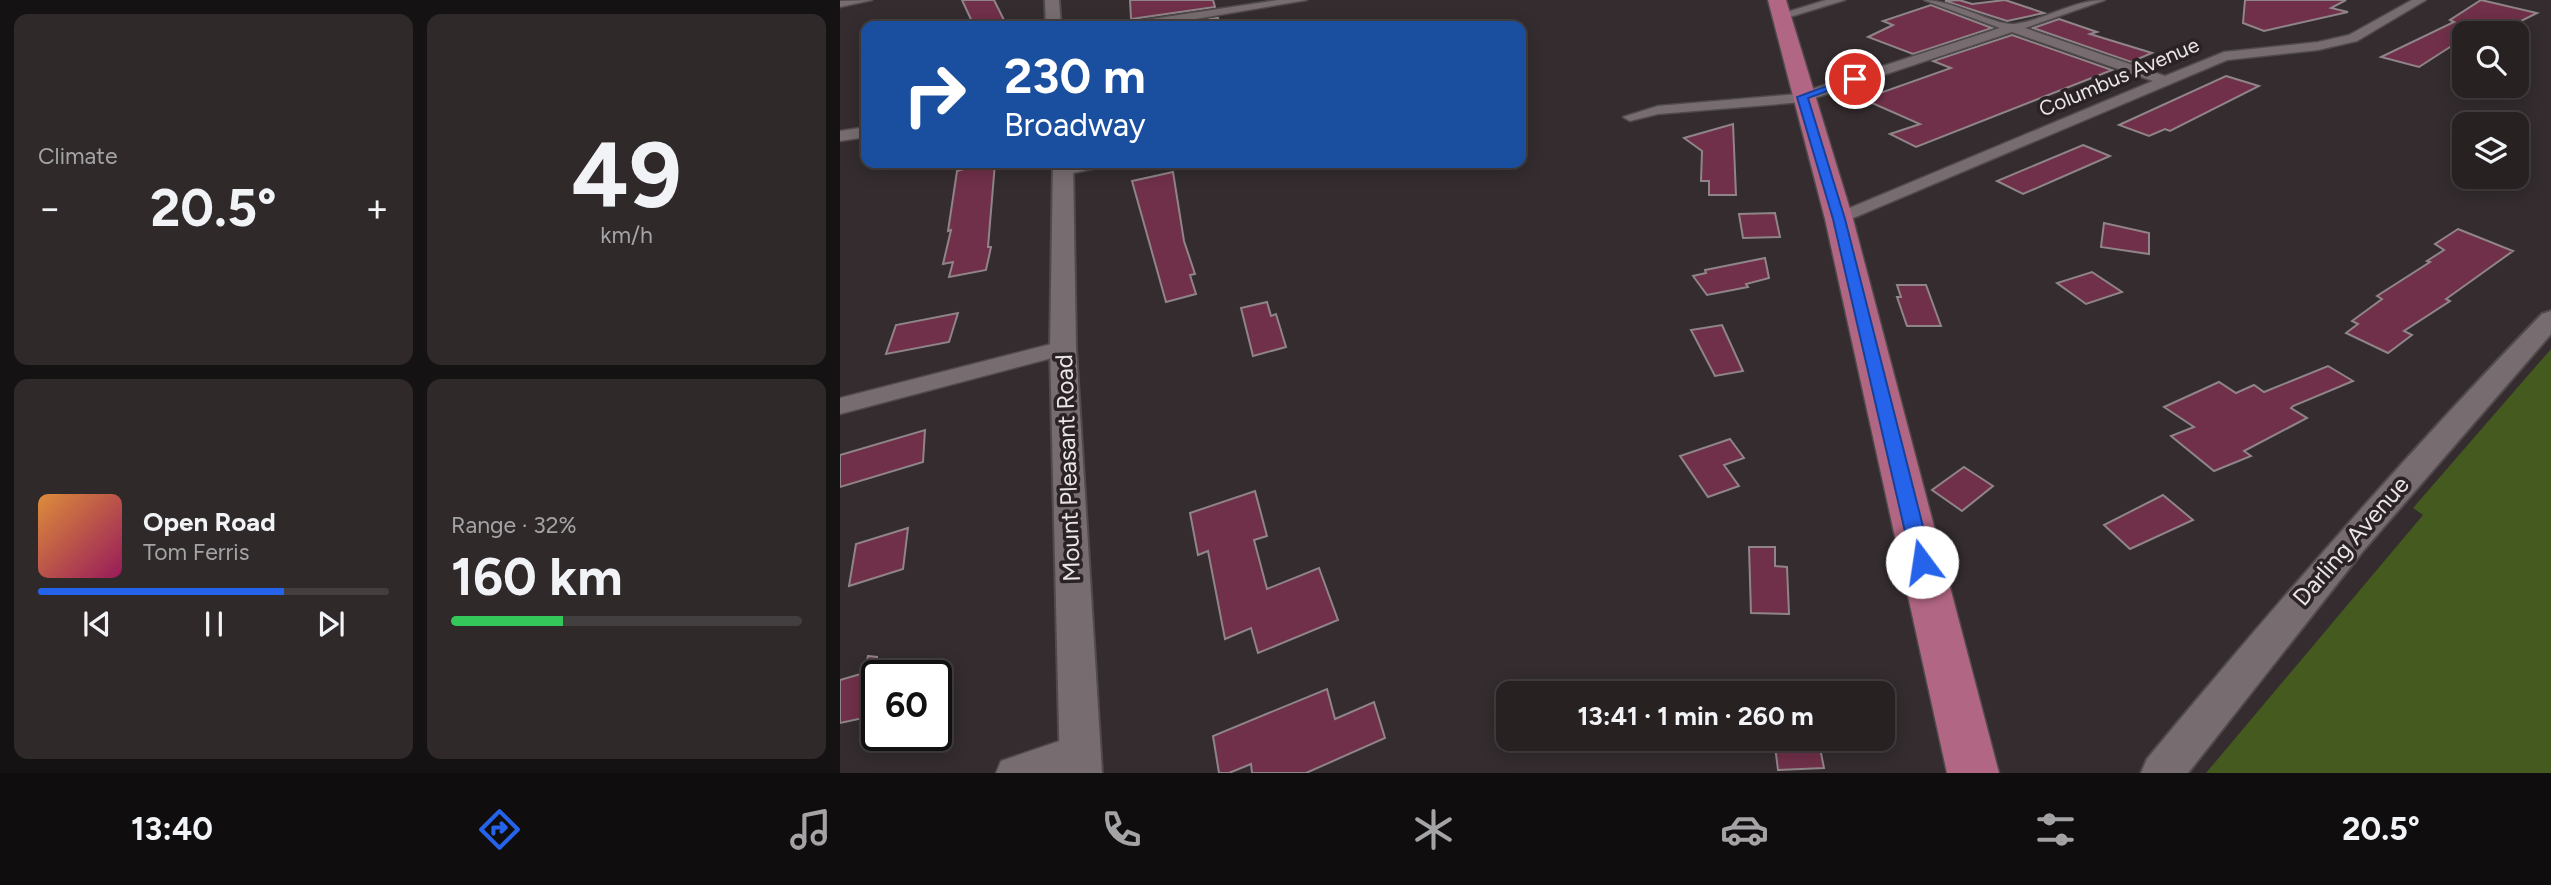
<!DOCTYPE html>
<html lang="en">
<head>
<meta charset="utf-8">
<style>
  :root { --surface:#272122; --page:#2f292a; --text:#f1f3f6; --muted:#a4a3a5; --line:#433e40; --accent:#2563eb }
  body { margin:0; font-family:Figtree,sans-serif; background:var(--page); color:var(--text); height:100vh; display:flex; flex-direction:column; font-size:26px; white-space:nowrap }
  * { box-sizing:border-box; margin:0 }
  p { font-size:23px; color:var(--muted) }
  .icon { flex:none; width:38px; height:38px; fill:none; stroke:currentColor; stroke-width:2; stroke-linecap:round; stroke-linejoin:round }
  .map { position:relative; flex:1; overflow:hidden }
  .sheet { display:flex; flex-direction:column; gap:14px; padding:14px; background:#151213; width:840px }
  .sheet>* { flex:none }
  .top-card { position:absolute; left:21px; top:21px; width:665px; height:147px; border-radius:14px; box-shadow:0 4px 18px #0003,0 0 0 2px var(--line); background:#1a4fa0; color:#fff; overflow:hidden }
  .buttons { position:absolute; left:1612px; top:21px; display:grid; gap:14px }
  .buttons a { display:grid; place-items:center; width:77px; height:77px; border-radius:14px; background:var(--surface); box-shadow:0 4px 18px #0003,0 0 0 2px var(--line); font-size:35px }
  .speed { position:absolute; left:21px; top:660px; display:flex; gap:14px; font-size:35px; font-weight:700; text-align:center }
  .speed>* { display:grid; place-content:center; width:91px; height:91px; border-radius:50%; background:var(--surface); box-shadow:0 4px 18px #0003,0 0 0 2px var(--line); line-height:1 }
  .speed .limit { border:4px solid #111; border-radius:10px; background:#fff; color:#111 }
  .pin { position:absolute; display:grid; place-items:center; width:60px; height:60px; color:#fff; margin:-30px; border:4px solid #fff; border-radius:50%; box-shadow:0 2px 7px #0007 }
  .me { position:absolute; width:77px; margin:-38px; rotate:346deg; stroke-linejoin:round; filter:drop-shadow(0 0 5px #0008) }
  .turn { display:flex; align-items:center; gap:24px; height:147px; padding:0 28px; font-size:32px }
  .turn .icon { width:91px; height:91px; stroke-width:2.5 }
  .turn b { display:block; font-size:49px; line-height:60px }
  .big { font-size:52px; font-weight:700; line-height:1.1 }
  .sheet .tile { flex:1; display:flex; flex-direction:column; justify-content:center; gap:10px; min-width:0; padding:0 24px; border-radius:14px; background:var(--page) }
  .sheet .dial { align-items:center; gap:0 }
  .dial b { font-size:91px; line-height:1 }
  .song { display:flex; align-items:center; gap:21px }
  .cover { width:84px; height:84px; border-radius:10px; background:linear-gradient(135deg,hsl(30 70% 55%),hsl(330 70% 35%)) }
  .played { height:7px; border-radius:4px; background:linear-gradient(90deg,var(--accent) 70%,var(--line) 70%) }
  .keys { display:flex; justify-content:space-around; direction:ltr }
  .heat { display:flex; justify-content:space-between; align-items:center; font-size:38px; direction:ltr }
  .charge { height:10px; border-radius:5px; background:linear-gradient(90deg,#34c759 32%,var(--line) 0) }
  .sheet .tiles { flex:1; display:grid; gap:14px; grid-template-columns:repeat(2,1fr) }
  .trip { position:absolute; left:656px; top:681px; width:399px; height:70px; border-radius:14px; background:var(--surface); box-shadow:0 4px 18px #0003,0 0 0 2px var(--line); font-weight:700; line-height:70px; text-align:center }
  .dock { display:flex; height:112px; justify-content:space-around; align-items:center; background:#100d0e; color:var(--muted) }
  .dock .icon { width:49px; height:49px }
  .dock .active { color:var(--accent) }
  .dock b { font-size:32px; color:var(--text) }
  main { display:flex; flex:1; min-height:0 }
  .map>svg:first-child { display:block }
  .green { fill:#445a1e }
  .building { fill:#703049; stroke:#8f8588; stroke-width:2 }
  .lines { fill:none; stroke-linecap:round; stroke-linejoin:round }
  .minor-casing { stroke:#514a4c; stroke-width:3 }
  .tertiary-casing { stroke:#514a4c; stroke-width:4 }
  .primary-casing { stroke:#514a4c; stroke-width:3 }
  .minor { fill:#776d70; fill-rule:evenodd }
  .tertiary { fill:#776d70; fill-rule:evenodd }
  .primary { fill:#b16683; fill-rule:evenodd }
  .route { fill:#2563eb; stroke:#184099; stroke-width:2 }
  .labels { text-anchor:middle; stroke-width:7; stroke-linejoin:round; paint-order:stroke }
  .far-street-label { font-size:21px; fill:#e9e4e5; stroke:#2a2224 }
  .street-label { font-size:24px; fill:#e9e4e5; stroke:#2a2224 }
</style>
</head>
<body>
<main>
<section class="sheet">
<div class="tiles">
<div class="tile"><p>Climate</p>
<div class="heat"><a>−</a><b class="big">20.5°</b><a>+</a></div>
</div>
<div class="tile dial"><b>49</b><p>km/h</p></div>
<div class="tile">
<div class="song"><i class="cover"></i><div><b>Open Road</b><p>Tom Ferris</p></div></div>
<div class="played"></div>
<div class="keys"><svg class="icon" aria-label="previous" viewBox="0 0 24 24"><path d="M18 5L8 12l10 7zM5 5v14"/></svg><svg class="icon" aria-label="pause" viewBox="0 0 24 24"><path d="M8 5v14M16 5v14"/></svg><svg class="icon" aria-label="next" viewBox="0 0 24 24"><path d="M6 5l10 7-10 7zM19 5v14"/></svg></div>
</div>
<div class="tile"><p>Range · 32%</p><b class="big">160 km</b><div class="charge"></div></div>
</div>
</section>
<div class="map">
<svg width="1711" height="773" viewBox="0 0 1711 773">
  <rect width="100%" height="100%" fill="#342c2e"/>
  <path class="green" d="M1711,349V773H1366L1583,515L1573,508Z"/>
  <g class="building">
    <path d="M122,0H154L167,26H134Z"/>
    <path d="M290,0H373L375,7L291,19Z"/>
    <path d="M1119,0L1132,4L1165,0L1204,13L1167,21L1105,1Z"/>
    <path d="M1405,0H1506L1491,8L1508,12L1424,31L1403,23Z"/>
    <path d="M1641,0L1697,13L1657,33L1636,31L1624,33V38L1579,67L1541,57L1614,22L1610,20Z"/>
    <path d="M1091,5L1152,28L1073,54L1028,37L1053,25L1043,21Z"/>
    <path d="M378,18L380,26H328Z"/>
    <path d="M1219,19L1257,32L1250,34L1312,53L1291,62L1193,28Z"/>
    <path d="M1172,35L1272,70L1076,147L1050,134L1080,124L1023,99L1111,68L1093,61Z"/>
    <path d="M1386,76L1419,86L1330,131L1325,129L1309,136L1279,125Z"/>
    <path d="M893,124L896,195H869V181H861L862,151L844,138Z"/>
    <path d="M1243,145L1270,156L1183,194L1157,181Z"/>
    <path d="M125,163H155L148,247H151L146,270L109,277L113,262L103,264L111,230L108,231L117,171L124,169Z"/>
    <path d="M333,172L344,241L355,274L350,275L356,294L326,302L292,181Z"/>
    <path d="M935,213L940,237L903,238L899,214Z"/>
    <path d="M1264,223L1309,233V254L1261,247Z"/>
    <path d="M1618,229L1673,251L1606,299L1610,301L1564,331L1572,335L1548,353L1506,333L1518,324L1512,321L1542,299L1537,296L1590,262L1587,261L1604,250L1595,244Z"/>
    <path d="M925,258L929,278L906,284L908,287L867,295L853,276L866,273L865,270Z"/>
    <path d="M1252,272L1282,292L1246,304L1217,283Z"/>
    <path d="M1057,285H1086L1101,326H1067L1057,297H1061Z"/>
    <path d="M427,302L431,316L436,314L446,347L413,356L401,308Z"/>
    <path d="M118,313L109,342L46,354L56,325Z"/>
    <path d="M882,325L903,371L875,376L851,330Z"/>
    <path d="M1488,366L1513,381L1453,406L1451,408L1467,418L1404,451L1411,456L1374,471L1331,436L1354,427L1324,407L1379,382L1396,393L1414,385L1424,392Z"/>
    <path d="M85,430L83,462L0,487V455Z"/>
    <path d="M890,439L904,458L884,465L899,486L868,497L840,456Z"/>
    <path d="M1124,467L1153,486L1122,511L1092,490Z"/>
    <path d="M415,491L427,536L414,540L427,589L479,568L498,620L418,653L411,628L385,639L368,551L358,555L350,513Z"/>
    <path d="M1323,495L1353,520L1290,549L1264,525Z"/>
    <path d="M68,528L63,569L9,586L16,544Z"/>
    <path d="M909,547H935V566L947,567L949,614L911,613Z"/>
    <path d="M28,656L37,657V715L0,723V680L24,673Z"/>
    <path d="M487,689L495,719L534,702L545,738L466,773H412L411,764L389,773H379L373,736Z"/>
    <path d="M934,738H978L984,768L938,770Z"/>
  </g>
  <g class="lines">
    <g class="minor-casing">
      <g id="minor">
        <path d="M32,0L0,7V1Z"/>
        <path d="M438,0H467L314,26H286L292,22Z"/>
        <path d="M986,0H1005L940,20L934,16Z"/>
        <path d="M1084,0C1113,0 1156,26 1174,24C1206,20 1232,0 1265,0L1185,28L1325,76L1384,52L1478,42L1509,35L1572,0H1586L1517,41L1478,50L1387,60L999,224L990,219L993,215L1313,81L1172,32L963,102L818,114L790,121L783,117L818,106L957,94L1160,28Z"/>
        <path d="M26,127V137L0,141V131Z"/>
        <path d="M236,163H267L265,166L224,175L216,170L218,167Z"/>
        <path d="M223,341L234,348L231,353L0,414V398Z"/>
        <path d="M240,734L252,739L257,750L252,761L219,773H156L161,761Z"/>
      </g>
    </g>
    <g class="tertiary-casing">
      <g id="tertiary">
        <path d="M205,0H219L221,26H206Z"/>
        <path d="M213,163H233L236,348L262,773H220L210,348Z"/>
        <path d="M1711,311V334L1523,551L1348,773H1301L1307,759C1434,606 1564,456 1702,314Z"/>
      </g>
    </g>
    <g class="primary-casing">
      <path id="primary" d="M928,0H946L1013,219L1159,773H1107L985,219Z"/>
    </g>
    <use href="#minor" class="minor"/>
    <use href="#tertiary" class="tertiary"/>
    <use href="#primary" class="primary"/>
  </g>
  <path class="route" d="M1011,77L1020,79L968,98L1005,219L1092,562L1089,567H1075L1072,562L993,219L957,97Z"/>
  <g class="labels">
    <g class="far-street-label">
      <text transform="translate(1279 77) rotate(-23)" y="7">Columbus Avenue</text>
    </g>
    <g class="street-label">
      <text transform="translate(228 468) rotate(-92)" y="8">Mount Pleasant Road</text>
      <text transform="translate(1511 541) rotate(-49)" y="8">Darling Avenue</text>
    </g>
  </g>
</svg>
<div class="buttons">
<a><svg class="icon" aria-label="search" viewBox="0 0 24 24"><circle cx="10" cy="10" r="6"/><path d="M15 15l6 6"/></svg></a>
<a><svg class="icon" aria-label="layers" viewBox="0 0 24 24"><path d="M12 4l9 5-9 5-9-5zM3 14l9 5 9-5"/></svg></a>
</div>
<div class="speed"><div class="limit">60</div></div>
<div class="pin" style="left:1015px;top:79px;background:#d93025"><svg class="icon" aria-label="arrive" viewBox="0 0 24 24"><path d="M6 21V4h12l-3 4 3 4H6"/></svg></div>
<svg class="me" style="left:1082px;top:562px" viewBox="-20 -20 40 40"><circle r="19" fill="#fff"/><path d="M0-13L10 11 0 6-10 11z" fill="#2563eb"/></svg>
<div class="trip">13:41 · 1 min · 260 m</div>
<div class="top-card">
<div class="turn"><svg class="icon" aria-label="right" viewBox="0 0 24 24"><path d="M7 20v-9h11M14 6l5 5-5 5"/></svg><div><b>230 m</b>Broadway</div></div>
</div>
</div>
</main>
<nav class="dock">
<b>13:40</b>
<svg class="icon active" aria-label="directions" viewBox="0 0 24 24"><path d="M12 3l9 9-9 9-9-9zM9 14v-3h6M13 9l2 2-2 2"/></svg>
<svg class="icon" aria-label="music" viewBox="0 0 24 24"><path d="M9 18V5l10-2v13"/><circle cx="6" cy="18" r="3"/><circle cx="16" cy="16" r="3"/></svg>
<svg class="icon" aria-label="phone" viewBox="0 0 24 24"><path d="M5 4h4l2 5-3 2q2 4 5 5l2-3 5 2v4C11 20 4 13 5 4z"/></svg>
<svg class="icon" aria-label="climate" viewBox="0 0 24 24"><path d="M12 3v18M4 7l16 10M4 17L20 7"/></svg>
<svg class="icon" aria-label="car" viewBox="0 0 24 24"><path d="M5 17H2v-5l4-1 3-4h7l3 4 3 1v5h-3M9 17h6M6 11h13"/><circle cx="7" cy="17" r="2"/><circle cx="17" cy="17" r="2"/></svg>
<svg class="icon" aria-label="filters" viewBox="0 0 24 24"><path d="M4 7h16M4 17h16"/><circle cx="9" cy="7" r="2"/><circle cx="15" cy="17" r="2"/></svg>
<b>20.5°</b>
</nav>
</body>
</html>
